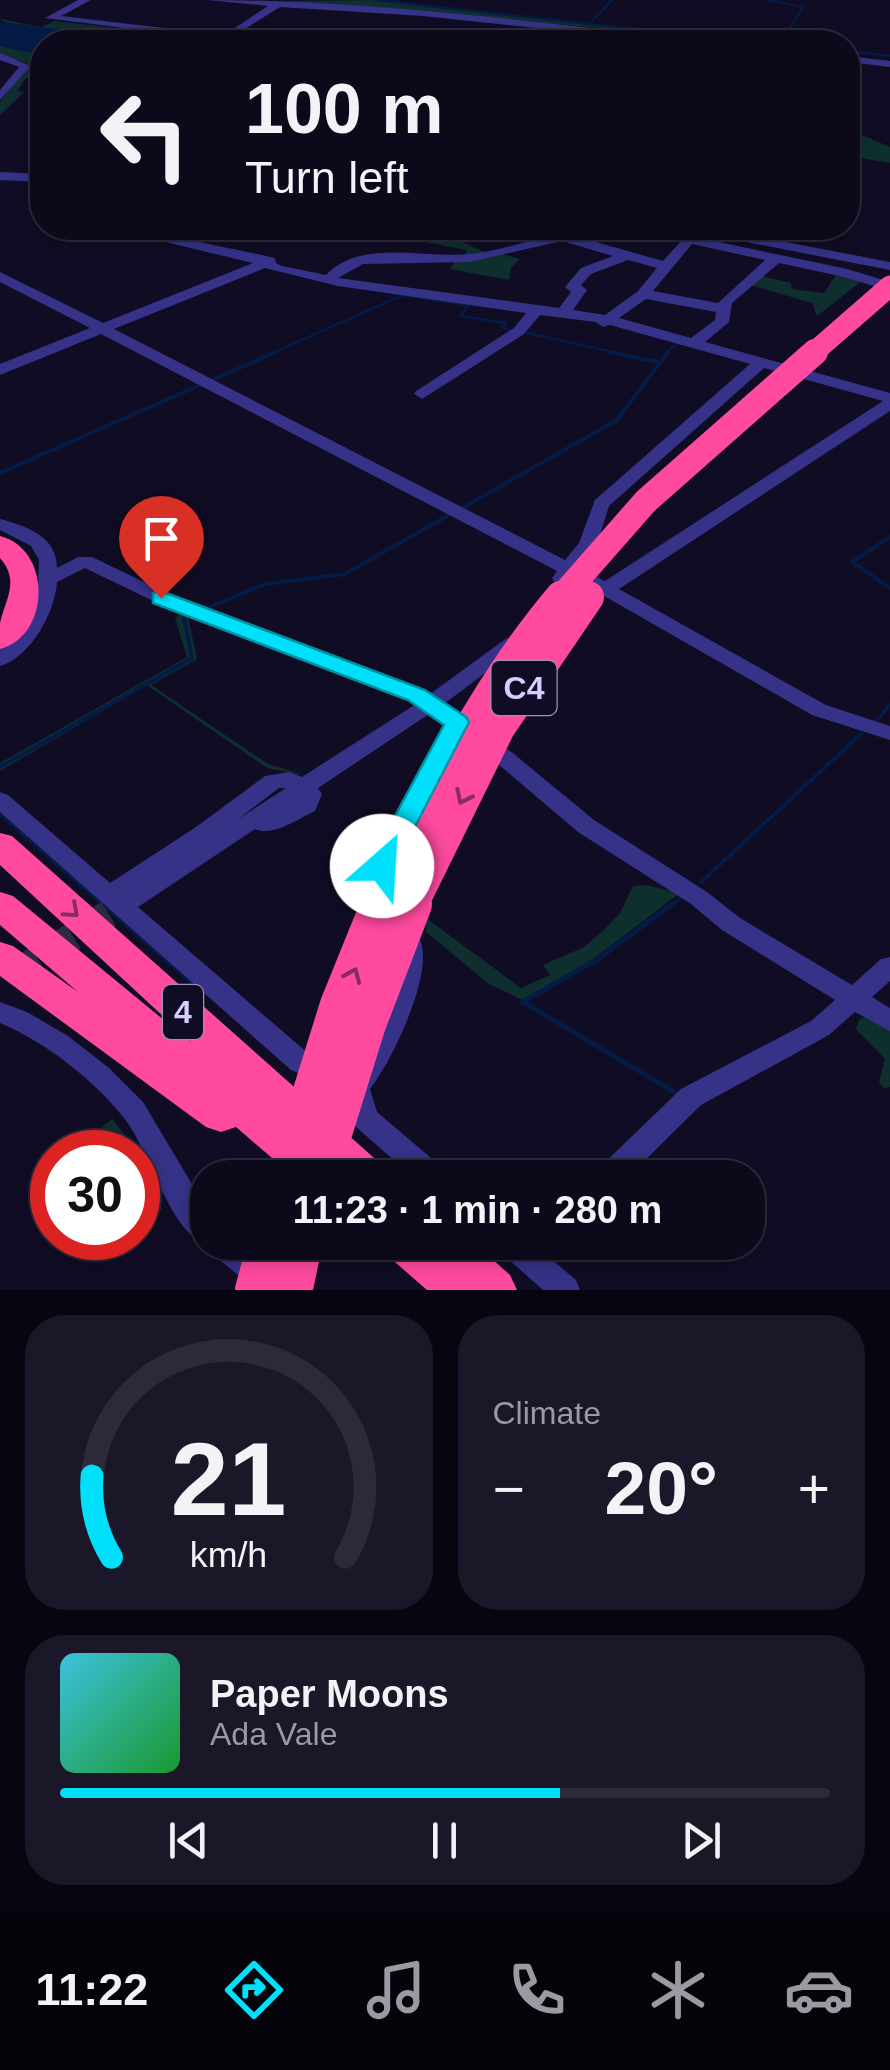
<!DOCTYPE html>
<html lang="en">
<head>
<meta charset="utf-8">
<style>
  :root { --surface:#0c091b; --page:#1a1728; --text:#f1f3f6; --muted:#9a9aa3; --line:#2c2a3a; --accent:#00e0fa }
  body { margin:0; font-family:Helvetica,sans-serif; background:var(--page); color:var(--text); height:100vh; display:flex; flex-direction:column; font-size:38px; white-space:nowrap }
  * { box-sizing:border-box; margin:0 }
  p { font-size:32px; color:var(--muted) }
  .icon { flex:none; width:55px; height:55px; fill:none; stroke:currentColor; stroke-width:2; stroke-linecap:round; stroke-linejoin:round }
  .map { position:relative; height:1290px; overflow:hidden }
  .side { display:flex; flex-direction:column; gap:25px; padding:25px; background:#07050f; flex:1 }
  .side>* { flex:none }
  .top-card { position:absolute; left:30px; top:30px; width:830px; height:210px; border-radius:40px; box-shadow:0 5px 15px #0003,0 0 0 2px var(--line); background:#0c091b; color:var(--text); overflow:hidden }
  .speed { position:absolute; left:30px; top:1130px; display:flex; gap:20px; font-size:50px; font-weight:700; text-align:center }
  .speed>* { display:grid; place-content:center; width:130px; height:130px; border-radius:50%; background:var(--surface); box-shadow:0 5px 15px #0003,0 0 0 2px var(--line); line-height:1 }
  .speed .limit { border:15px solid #d22; background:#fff; color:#111 }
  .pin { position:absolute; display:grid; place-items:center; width:85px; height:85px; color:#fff; margin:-102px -42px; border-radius:50% 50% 50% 0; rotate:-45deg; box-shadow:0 0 10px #0007 }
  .pin .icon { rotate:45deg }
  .me { position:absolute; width:110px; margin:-55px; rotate:26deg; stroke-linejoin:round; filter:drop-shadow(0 0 8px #0008) }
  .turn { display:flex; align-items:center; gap:35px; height:210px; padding:0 50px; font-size:45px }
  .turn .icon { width:130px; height:130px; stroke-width:2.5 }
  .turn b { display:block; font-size:70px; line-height:85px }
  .big { font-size:75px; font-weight:700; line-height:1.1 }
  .side .widget { flex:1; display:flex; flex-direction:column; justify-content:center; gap:15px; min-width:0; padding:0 35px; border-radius:40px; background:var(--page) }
  .side .dial { align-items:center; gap:0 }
  .dial svg { height:260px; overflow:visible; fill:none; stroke:var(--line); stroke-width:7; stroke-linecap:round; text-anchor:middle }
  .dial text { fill:var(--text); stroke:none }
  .song { display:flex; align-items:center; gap:30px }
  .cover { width:120px; height:120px; border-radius:15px; background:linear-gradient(135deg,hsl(190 70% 55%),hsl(130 70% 35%)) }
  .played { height:10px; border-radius:5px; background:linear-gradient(90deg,var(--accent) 65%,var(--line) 65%) }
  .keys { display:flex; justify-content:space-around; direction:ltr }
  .heat { display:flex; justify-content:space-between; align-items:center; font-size:55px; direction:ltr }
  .side .tiles { flex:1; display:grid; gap:25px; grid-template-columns:1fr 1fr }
  .widget:last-child { grid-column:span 2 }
  .trip { position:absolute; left:190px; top:1160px; width:575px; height:100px; border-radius:40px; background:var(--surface); box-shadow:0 5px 15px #0003,0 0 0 2px var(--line); font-weight:700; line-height:100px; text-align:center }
  .tab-bar { display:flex; height:160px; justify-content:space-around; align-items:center; background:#05040b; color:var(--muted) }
  .tab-bar .icon { width:70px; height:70px }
  .tab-bar .current { color:var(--accent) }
  .tab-bar b { font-size:45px; color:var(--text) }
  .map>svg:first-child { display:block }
  .green { fill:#0e2f2e }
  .water { fill:#041b45 }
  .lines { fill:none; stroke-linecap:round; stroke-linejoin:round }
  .stream-far2 { stroke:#041b45; stroke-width:2.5 }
  .stream-far1 { stroke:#041b45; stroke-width:4 }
  .stream { stroke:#041b45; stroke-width:5 }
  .minor-tunnel-far1 { stroke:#2e2945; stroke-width:21; stroke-dasharray:21 11; stroke-linecap:butt }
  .minor-tunnel { stroke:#2e2945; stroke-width:28; stroke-dasharray:28 14; stroke-linecap:butt }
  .minor { fill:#353288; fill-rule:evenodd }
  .highway { fill:#ff4aa0; fill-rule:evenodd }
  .highway-bridge-far3 { stroke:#ff4aa0; stroke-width:21 }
  .highway-bridge-far2 { stroke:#ff4aa0; stroke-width:26 }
  .highway-bridge-far1 { stroke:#ff4aa0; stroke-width:32 }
  .highway-bridge { stroke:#ff4aa0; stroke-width:40 }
  .oneway { stroke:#882b62 }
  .route { fill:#00e0fa; stroke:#0092a2; stroke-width:2.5 }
  .labels { text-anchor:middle; stroke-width:10; stroke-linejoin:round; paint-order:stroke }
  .shield { fill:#100c24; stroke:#9a94bd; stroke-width:2.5 }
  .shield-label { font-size:32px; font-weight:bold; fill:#d5cfff }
</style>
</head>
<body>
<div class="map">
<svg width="890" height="1290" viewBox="0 0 890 1290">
  <rect width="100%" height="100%" fill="#100c24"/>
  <g class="green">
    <path d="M373,0L682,35L285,1Z"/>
    <path d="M0,19L42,27L54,21L238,42C203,42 14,34 0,19Z"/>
    <path d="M0,46L42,55V77L26,78L17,91L24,92L0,115V102L29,64L0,54Z"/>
    <path d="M848,129L890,147V163L848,156Z"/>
    <path d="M370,228H477L456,239L487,253L464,255L467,250L404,238L396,240L402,231Z"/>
    <path d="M502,254L520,259L511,268L509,280L450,269L455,261Z"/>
    <path d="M838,272L863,280L817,316L812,303L747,284L757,275L791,283L792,289L824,293Z"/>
    <path d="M181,614L188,617L197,659L151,685L268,764L308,776L267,768L147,685L0,771V763L187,657L175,618Z"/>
    <path d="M646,885L680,893L592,960L523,1000L489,984L426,932V918L521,988L550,975L543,965L584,947L603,931L620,913L633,886Z"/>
    <path d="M870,1014L890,1027V1087L884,1088L879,1082L885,1059L856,1029L859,1020Z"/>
    <path d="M112,1119L137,1150L162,1210L154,1214L138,1198V1152H90L81,1143Z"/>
  </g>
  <path class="water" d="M0,22L170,42H42V55L0,46Z"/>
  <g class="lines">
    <g class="stream-far2">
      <path d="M376,0L679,34"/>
      <path d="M768,0L803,7L781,42"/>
      <path d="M589,24L612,0"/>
      <path d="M692,35L764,42"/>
      <path d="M848,51L890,56"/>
      <path d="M527,333L622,354"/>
      <path d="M270,354L403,295L468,305L461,316L506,323L503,328L511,330"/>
      <path d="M665,354L677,343"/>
    </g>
    <g class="stream-far1">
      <path d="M610,352L657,362"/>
      <path d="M214,379L276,352"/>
      <path d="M0,473L198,386"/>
      <path d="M464,507L617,420L668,352"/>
      <path d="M890,537L852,562L890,588"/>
      <path d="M205,609L265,584L345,574L449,515"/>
      <path d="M877,720L890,705"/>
      <path d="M0,767L192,658L184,617"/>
      <path d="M0,814L106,907"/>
      <path d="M701,882L861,734"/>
      <path d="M669,907L682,897"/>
    </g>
    <g class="stream">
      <path d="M103,904L201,990"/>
      <path d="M672,904L598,959L523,1002L678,1094"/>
    </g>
    <path class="minor-tunnel-far1" d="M120,907L126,903"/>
    <path class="minor-tunnel" d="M14,974L124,904"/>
    <g class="minor">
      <path d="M78,0H91L61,16L224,35L268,6L207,0C369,0 531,22 693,39L698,42H668L423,16L280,7L226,41L45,18Z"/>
      <path d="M0,53L31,66L0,100V90L19,67L0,60Z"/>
      <path d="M848,56L890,61V67L848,62Z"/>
      <path d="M0,172L42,174V182L0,180Z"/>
      <path d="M107,228H131L262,255L275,258L276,263L282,266L326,275C361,238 425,259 470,254C496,251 522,243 547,236L528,228H547L663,261L680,242L628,228H652L847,269L890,282V291L844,277L779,263L732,303L729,322L705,342L890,393V411L619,589L826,705L890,726V740L812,715L599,593L571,578L561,584L554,582L552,578L557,571L101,334L0,375V364L90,328L0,282V272L103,323L253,263ZM562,241L613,256L581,268L565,287L571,292L559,308L338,278L363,264L469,262ZM692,244L765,260L718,303L653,291ZM628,260L657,268L638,291L605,315L573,310L587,290L581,285L591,274ZM265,268L338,286L526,313L514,328L416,391L414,394L422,399L524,334L540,315L596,322L603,327L610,325L750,364L595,500L579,543L565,560L114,329ZM646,299L716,312L715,320L691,338L619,318ZM764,368L883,401L605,581L579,568L597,544L609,506Z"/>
      <path d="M688,228H713L890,262V270L695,232Z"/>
      <path d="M0,519C26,526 57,536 57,568L78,557H92L194,606L430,694L507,638H521L524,642L521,646L444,704L514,754L594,820L707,892L740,918L852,985L881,959L890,957V981L872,997L890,1008V1031L855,1012L829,1035L701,1105L627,1178H594L598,1169L681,1089L811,1021L835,1000L722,930L691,904L578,832L498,764L429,714L318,788L322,794L315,811C298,819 273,837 255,829L138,907L309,1054L352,1073C373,1047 386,1012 393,979C396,966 396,952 402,940L411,938L420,940C435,972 391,1063 370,1089L377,1112L444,1169L448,1178H414L355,1126L344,1094L291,1070L0,812V792L8,795L110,883L196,827L265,776L289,772L302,777L416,704L180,614L85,568L57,582C55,612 31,657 0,666V649L31,612L38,588L39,560L31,546L0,530ZM279,788H286L238,819Z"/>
      <path d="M0,1002L27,1012L68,1036L109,1068L143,1102L208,1211V1242H242L290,1280L294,1290H256L209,1251L205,1244C171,1232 149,1152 127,1122C96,1081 47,1043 0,1023Z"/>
      <path d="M495,1242H531L576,1280L580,1290H543L499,1251Z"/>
    </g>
    <g class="highway">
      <path d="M0,536C52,549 51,636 0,649C0,641 0,630 0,623C6,598 20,581 0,558Z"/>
      <path d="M0,833L12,836L382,1165L388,1178H337L327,1168L318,1178L293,1176L236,1127L221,1132L206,1127L0,976V942L13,946L78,992L0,925V892L13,896L193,1044L0,865Z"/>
      <path d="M279,1242H323L313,1290H267Z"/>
      <path d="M382,1242H473L510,1275L517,1290H427L388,1256Z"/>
    </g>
    <path class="highway-bridge-far3" d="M812,354L890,286"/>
    <g class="highway-bridge-far2">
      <path d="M559,600L646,501L815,352"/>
      <path d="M587,600L590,595"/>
    </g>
    <g class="highway-bridge-far1">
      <path d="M380,907C429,799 484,688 561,597"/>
      <path d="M411,907L499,728L588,597"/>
    </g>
    <g class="highway-bridge">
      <path d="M286,1178L340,1005L381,904"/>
      <path d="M318,1178L366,1024L412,904"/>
      <path d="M255,1290L268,1242"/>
    </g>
  </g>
  <defs><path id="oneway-chevron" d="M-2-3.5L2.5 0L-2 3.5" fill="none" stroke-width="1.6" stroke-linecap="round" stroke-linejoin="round" transform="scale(2.5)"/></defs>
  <g class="oneway">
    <use href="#oneway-chevron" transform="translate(463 797) rotate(116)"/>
    <use href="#oneway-chevron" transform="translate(72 911) rotate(42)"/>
    <use href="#oneway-chevron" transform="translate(353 975) rotate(-67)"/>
  </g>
  <path class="route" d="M161,591L425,690L466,717L469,722L391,873H372L368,866L444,725L408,700L153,603V593Z"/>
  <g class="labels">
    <g class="shield">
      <rect x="491.5" y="661" width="65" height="54" rx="8"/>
      <rect x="163" y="985" width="40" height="54" rx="8"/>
    </g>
    <g class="shield-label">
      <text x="524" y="699">C4</text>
      <text x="183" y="1023">4</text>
    </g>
  </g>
</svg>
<div class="speed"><div class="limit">30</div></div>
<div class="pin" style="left:161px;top:598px;background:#d93025"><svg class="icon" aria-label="arrive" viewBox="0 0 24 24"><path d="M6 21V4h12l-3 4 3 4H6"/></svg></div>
<svg class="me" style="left:382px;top:866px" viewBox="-20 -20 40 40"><circle r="19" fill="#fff"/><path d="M0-13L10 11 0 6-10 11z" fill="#00e0fa"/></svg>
<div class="trip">11:23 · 1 min · 280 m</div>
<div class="top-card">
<div class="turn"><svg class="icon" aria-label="left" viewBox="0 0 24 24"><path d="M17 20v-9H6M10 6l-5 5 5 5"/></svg><div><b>100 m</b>Turn left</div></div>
</div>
</div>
<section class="side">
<div class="tiles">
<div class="widget dial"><svg viewBox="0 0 100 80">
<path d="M14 69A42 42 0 1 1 86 69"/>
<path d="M14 69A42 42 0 0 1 8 44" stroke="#00e0fa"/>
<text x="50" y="56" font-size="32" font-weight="700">21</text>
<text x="50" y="72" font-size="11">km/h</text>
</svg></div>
<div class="widget"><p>Climate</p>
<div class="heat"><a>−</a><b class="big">20°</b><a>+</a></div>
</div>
<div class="widget">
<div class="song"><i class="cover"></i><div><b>Paper Moons</b><p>Ada Vale</p></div></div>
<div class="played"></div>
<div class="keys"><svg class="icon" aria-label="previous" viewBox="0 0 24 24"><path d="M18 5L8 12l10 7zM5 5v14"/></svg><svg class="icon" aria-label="pause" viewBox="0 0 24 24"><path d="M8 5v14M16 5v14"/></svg><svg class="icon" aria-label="next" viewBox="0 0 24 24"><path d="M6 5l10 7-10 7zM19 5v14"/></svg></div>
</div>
</div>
</section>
<nav class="tab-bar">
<b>11:22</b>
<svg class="icon current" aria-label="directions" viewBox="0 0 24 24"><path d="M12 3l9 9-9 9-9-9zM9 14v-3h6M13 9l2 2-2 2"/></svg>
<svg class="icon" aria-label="music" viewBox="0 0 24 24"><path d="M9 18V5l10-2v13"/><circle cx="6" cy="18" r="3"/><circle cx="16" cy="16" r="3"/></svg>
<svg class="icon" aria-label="phone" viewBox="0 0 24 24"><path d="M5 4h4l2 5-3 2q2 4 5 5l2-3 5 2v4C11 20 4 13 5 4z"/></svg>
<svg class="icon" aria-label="climate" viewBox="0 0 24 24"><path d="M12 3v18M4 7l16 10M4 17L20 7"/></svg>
<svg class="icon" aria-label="car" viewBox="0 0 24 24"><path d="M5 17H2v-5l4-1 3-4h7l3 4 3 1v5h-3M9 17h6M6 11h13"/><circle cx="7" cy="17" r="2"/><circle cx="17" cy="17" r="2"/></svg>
</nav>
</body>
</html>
